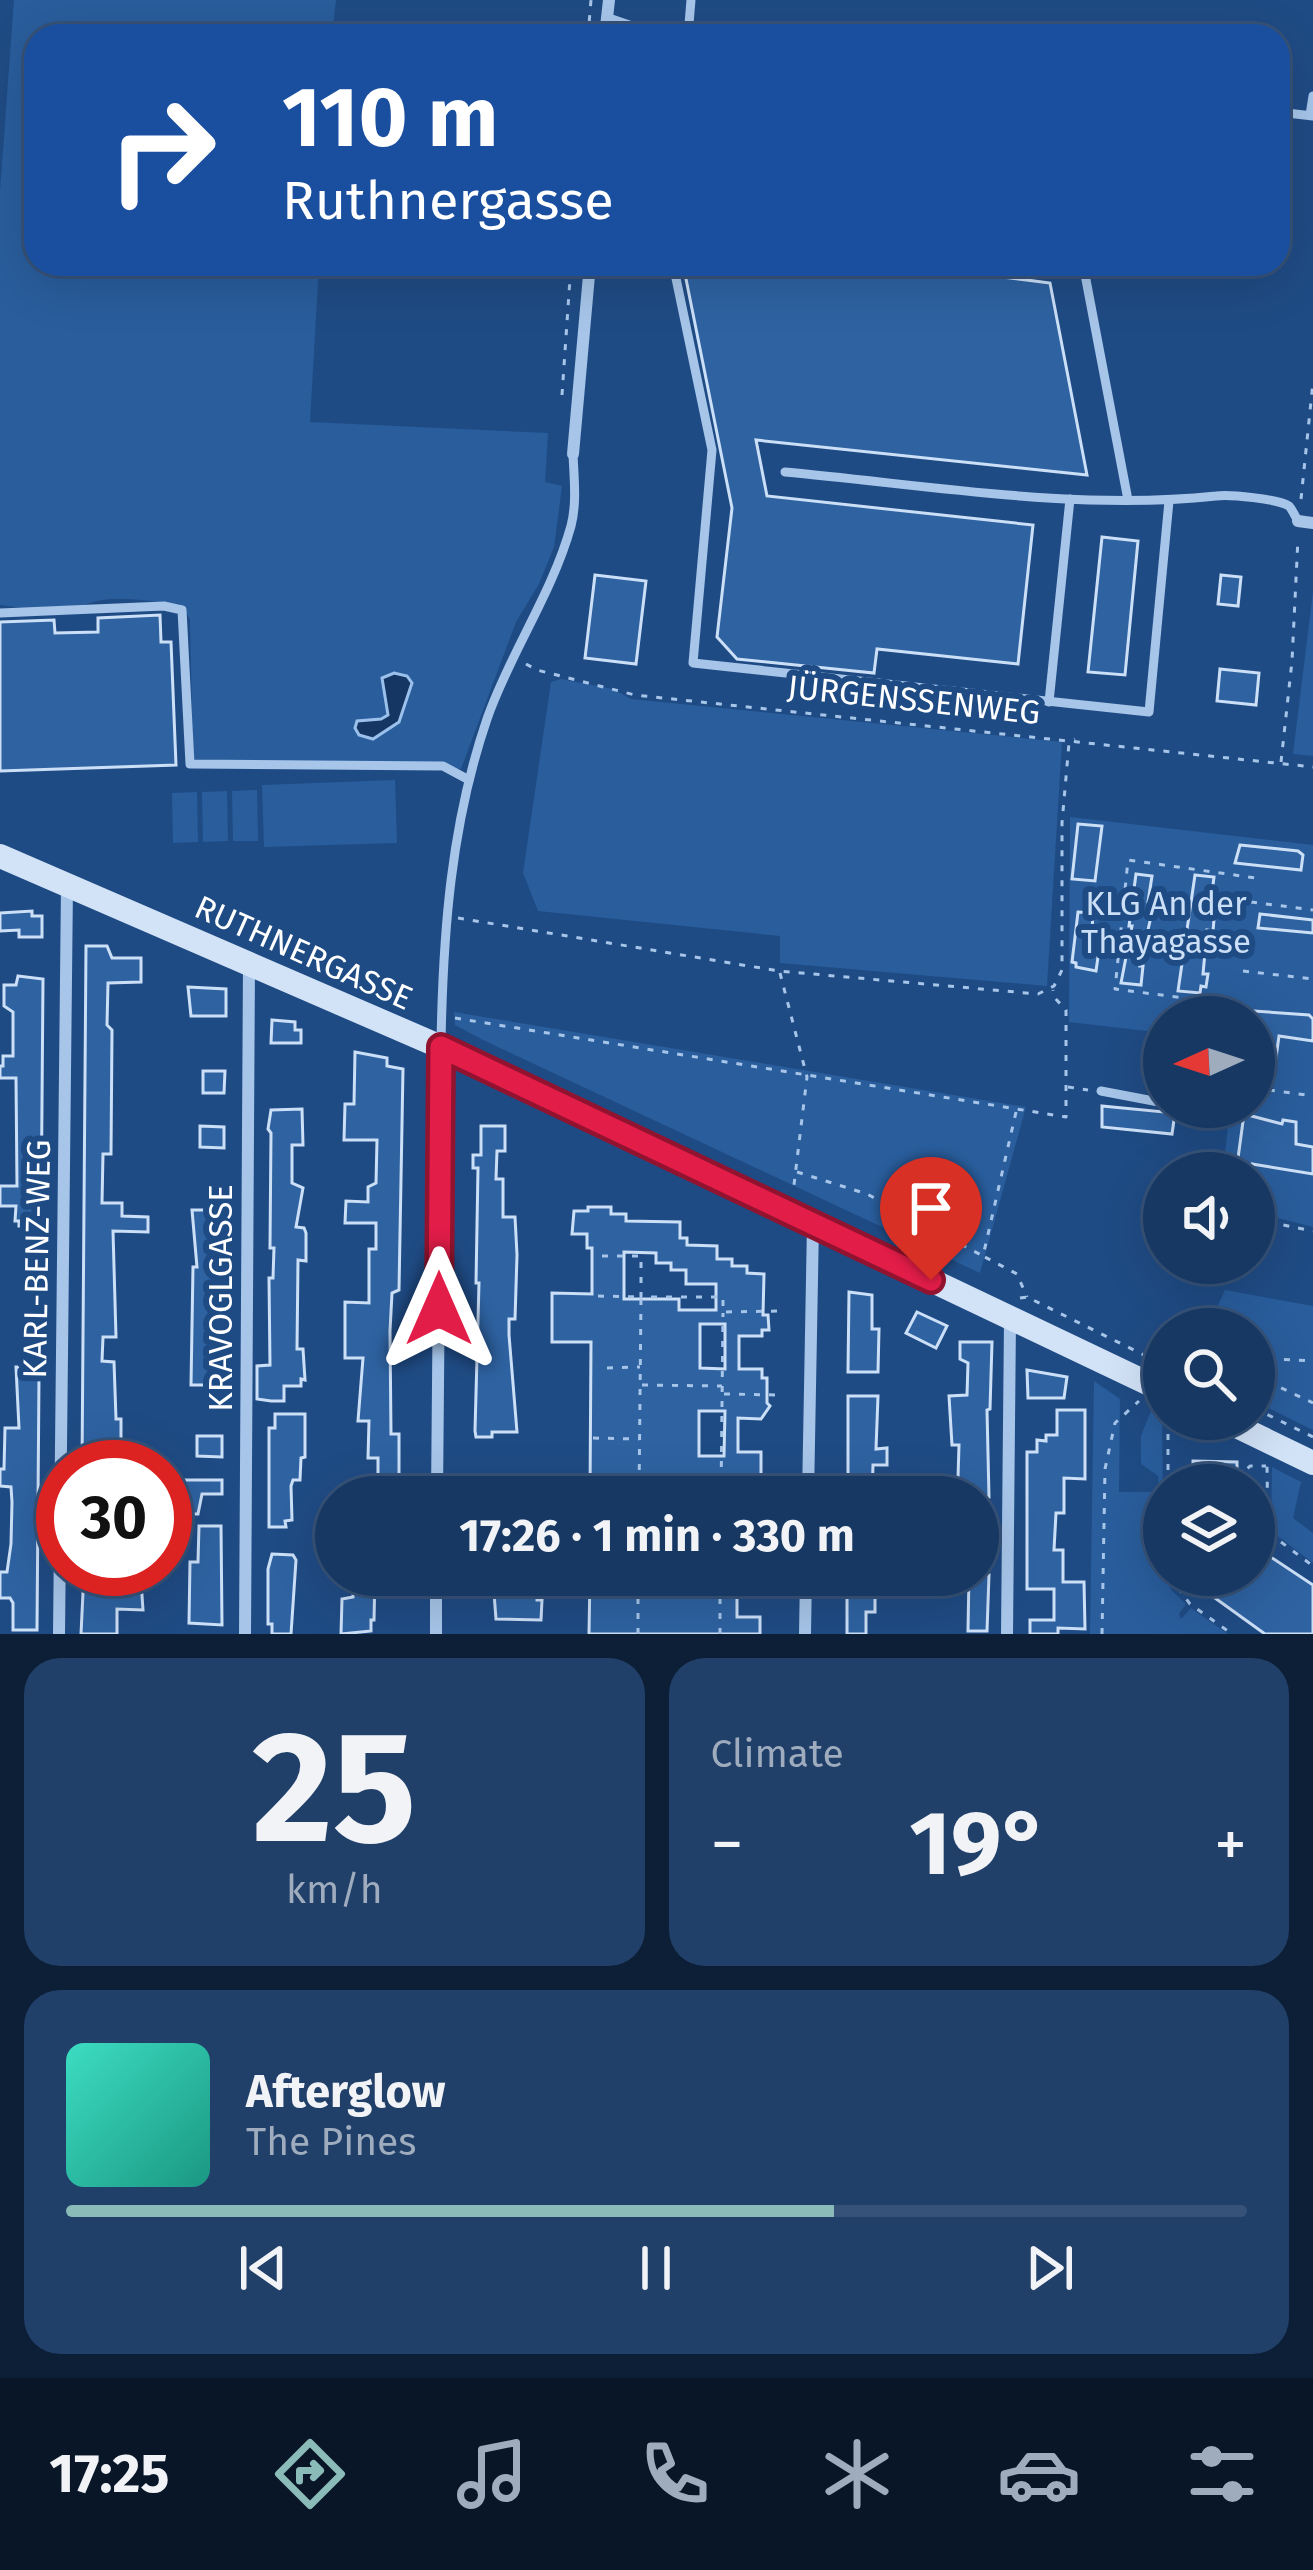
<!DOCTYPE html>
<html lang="en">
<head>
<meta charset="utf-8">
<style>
  :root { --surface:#173863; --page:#203f69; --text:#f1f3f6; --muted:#9eacbe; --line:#365278; --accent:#8bbbb9 }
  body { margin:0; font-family:"Fira Sans",sans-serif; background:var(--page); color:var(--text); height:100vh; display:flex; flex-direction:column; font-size:45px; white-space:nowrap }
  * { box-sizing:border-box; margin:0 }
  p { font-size:39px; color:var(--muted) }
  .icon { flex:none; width:66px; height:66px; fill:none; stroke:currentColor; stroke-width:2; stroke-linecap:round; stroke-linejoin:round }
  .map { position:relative; height:1634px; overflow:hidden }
  .sheet { display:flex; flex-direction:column; gap:24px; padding:24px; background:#0d1f36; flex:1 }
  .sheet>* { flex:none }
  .hud { position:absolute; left:24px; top:24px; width:1266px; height:252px; border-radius:36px; box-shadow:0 12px 48px #0002,0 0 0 3px var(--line); background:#1a4fa0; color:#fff; overflow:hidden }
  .needle { width:78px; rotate:267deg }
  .tools { position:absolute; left:1143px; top:996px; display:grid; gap:24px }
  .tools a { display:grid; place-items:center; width:132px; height:132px; border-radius:50%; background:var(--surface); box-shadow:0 12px 48px #0002,0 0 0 3px var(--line); font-size:60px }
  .speed { position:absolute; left:36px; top:1440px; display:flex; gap:24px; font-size:60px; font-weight:700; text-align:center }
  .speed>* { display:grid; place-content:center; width:156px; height:156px; border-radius:50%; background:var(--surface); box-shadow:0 12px 48px #0002,0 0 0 3px var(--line); line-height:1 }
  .speed .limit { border:18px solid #d22; background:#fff; color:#111 }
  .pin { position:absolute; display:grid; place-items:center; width:102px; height:102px; color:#fff; margin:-123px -51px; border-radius:50% 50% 50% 0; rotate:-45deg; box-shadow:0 0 12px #0007 }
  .pin .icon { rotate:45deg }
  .me { position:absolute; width:132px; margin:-66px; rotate:0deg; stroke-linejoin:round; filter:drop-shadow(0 0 9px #0008) }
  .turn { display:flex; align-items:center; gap:42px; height:252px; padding:0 60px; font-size:54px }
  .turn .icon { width:156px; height:156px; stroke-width:2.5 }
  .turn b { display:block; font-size:84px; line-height:102px }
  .big { font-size:90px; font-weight:700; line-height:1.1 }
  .sheet .widget { flex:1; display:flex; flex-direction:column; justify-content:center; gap:18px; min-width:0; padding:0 42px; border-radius:36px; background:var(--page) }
  .sheet .dial { align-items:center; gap:0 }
  .dial b { font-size:156px; line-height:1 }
  .song { display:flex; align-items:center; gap:36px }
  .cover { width:144px; height:144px; border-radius:18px; background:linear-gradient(135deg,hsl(170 70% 55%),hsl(170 70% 35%)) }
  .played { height:12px; border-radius:6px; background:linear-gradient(90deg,var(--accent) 65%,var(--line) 65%) }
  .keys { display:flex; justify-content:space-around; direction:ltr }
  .heat { display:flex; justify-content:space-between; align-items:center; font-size:66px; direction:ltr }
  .sheet .tiles { flex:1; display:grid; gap:24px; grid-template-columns:1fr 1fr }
  .widget:last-child { grid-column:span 2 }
  .trip { position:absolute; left:315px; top:1476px; width:684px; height:120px; border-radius:60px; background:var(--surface); box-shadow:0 12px 48px #0002,0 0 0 3px var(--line); font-weight:700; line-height:120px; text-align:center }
  .tabs { display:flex; height:192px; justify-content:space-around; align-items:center; background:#091628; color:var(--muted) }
  .tabs .icon { width:84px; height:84px }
  .tabs .selected { color:var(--accent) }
  .tabs b { font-size:54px; color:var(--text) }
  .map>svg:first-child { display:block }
  .green { fill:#295d9c }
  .water { fill:#153663; stroke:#9ac0eb; stroke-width:3 }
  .building { fill:#2e62a1; stroke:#cbdff7; stroke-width:3; fill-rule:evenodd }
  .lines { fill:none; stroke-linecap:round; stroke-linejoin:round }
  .path { stroke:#a6c5e9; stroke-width:3; stroke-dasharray:6 9; stroke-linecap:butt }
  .lane { stroke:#a6c5e9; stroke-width:9 }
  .street { stroke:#a6c5e9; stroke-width:12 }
  .secondary { stroke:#d2e2f7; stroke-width:24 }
  .route-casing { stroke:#92132f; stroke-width:30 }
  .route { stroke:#e11d48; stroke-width:21 }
  .labels { text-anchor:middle; stroke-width:12; stroke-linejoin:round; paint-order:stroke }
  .street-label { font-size:33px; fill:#fff; stroke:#1f4b84 }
  .park-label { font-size:33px; fill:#cbdff7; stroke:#1f4b84 }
</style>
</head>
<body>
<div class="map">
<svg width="1313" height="1634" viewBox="0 0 1313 1634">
  <rect width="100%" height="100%" fill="#1f4b84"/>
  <g class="green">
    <path d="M14,0H336L332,36H36V264H319L310,422L548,433L545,482L562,486L554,547L539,584L516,622L461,769L193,764L190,619L179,604C145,602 98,589 71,614L0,605V191Z"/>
    <path d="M1313,592V756L1293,754Z"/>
    <path d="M561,679L613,689L631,699L1062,742L1047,986L780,963V936L538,911L523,873L551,682Z"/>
    <path d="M395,780L397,843L264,847L262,785Z"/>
    <path d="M257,790L258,841H233L232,791Z"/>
    <path d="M227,791L228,841L203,842L202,792Z"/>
    <path d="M197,792L198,842L173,843L172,793Z"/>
    <path d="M1070,817L1313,845V1227L1254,1212V1173H1223L1230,1107H1254V1017H1164V1033L1069,1022Z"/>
    <path d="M454,1012L1026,1107L980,1273L483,1040L455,1025Z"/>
    <path d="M1225,1290L1313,1306V1430L1254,1401V1329H1207Z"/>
    <path d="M1094,1381L1120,1399L1119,1492H1159L1158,1476L1141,1464V1436L1152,1408L1162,1418L1164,1575L1172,1591L1186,1604L1179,1614L1181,1619L1191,1608L1228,1634H1090Z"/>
    <path d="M1272,1467L1301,1482L1293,1518L1313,1533V1563L1271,1531Z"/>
  </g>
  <path class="water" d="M394,673L407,676L412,683L399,722L373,739L359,735L355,728L357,721L381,719L388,715L382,678Z"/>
  <g class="building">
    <path d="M683,264H902L1050,283L1087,475L756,440L767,496L1033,525L1018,664L877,649L874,673L737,659L717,637L732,508Z"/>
    <path d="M1102,537L1138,541L1125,675L1088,672Z"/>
    <path d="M595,575L646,581L636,664L585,658Z"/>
    <path d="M1221,575L1241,577L1238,606L1218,604Z"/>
    <path d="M160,615L161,642H171L176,765L0,771V622L54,620L55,633L98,632V618Z"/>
    <path d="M1220,669L1259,673L1256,705L1217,701Z"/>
    <path d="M1078,824L1102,826L1095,881L1072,879Z"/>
    <path d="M1240,845L1298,851L1303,855L1301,870L1235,863Z"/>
    <path d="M1136,874L1152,876L1148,902L1154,903L1140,966H1143L1141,985L1121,983L1132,926H1129Z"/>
    <path d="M1195,875L1214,877L1210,908H1215L1213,931L1207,930L1203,974H1208L1206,987L1201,986L1200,993L1178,991Z"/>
    <path d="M32,911V916H42V937H19V930L0,931V913Z"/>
    <path d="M1078,912L1093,913L1091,949L1099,950L1096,971L1076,967V963L1072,962Z"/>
    <path d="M1260,914L1313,920V933L1258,928Z"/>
    <path d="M86,946H107L112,958H141V982L108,983L107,1025L112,1030L111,1154H103L102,1203H122V1216L148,1217V1232L113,1231L116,1337H103L102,1361L114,1362L116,1419H121V1441H111V1467H82Z"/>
    <path d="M18,976L43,979L41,1227L19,1226V1221H15L16,1206H0V1186H17L16,1078H0V1066H3V1056H13V1012L4,1006V985H16Z"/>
    <path d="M188,987L226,989V1016H191Z"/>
    <path d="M1254,1011L1309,1015L1313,1019V1041L1279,1036L1275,1065L1254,1063Z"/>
    <path d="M272,1020L295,1022V1030H301V1043H271Z"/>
    <path d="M355,1052L387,1058V1066L403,1069L399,1290L392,1293L390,1331L391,1434H399V1495H378V1458H368L369,1421H358L363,1358H345V1302L369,1303V1249H376V1223H345L346,1201L368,1202V1187L376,1183L377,1140H344L345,1104H354Z"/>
    <path d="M203,1071H225L224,1093H203Z"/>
    <path d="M1102,1106L1175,1113L1172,1134L1102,1127Z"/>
    <path d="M302,1109L303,1145H292V1183L303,1188L296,1227L304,1228L306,1233V1261L298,1260L297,1349H303L305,1380L301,1379V1386H284V1401H271L257,1399V1366L270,1365L269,1278H273L274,1248H270L271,1133L268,1129L271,1110Z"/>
    <path d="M1244,1114L1282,1124L1283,1120L1296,1122V1144L1313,1147V1174L1252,1164L1248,1173H1236Z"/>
    <path d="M200,1126L224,1127V1148L200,1147Z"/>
    <path d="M481,1126H505V1151H497L496,1179H503V1217H515L517,1255L515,1319H509V1335L517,1432H492V1437H476L475,1431L479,1283H476L478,1168H473V1155H481Z"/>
    <path d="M588,1207H611V1214H626V1221L680,1222V1238H687V1245L717,1246V1259H732V1266H747V1273L764,1274L763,1315H768L769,1330H762V1336H739V1369H762V1378H767V1403L770,1406L761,1419L738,1418V1452H761V1497H590L591,1342H552V1293L592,1294V1248H587V1234H572L574,1211H588ZM624,1252L656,1253V1263H671V1270H686V1284H716V1310H679V1299H624ZM700,1324H725V1369L700,1368ZM699,1411H725L724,1456H699Z"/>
    <path d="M192,1210H223L222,1318H217V1354H223V1378H212V1384L204,1385H191L193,1267H197Z"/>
    <path d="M849,1292L872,1295V1329H879L878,1372H848Z"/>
    <path d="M917,1312L947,1326L936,1348L906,1333Z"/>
    <path d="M960,1342H992L990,1409L987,1410L989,1497H963L964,1483L958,1478L959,1445H952L949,1396L967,1395L968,1363L960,1359Z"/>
    <path d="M16,1367H34L35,1377L39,1376L37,1630H13V1603L10,1598H0V1572H7L11,1544L12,1502L11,1487L0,1486V1469H4L5,1428H19Z"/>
    <path d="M1027,1370L1067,1377L1064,1398H1028Z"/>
    <path d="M848,1396H878L876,1449L887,1448V1465H873L872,1497H848Z"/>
    <path d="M1057,1410H1085V1479L1064,1478V1513H1056L1054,1550H1063V1582H1084L1085,1629L1058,1628V1634H1030V1620H1054V1589H1027V1452H1037V1440L1046,1441V1435H1057Z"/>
    <path d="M275,1414H305V1457L301,1458L300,1480H293L291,1486L292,1520L285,1521L286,1527H269V1428H275Z"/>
    <path d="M197,1436H222V1457L197,1456Z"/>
    <path d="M1193,1461L1237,1462V1485H1193Z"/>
    <path d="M172,1480H222V1494H202L198,1514H172Z"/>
    <path d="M199,1526H221L222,1625L189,1623L190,1562H198Z"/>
    <path d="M1254,1546L1313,1585V1634H1265L1183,1575H1254Z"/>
    <path d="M272,1554L293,1555L296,1560L291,1634H272V1624H268V1569Z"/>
    <path d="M84,1572H113V1580L141,1581L143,1610L117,1609V1634H81Z"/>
    <path d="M354,1575H375L374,1620H371V1631L341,1634L342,1599L353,1597Z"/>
    <path d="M590,1575H737V1617H760V1634H589Z"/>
    <path d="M847,1575H875V1612H866V1634H847Z"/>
    <path d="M969,1575H989L987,1631H968Z"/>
    <path d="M494,1593H537V1600H542L541,1620L496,1619Z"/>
  </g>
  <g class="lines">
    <g class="path">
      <path d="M588,36L591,0"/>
      <path d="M562,395L571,264"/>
      <path d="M1301,499L1313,382"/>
      <path d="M526,664L537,670L635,695L1313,767"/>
      <path d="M1281,762L1292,661L1298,538"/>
      <path d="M1251,902L1313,910"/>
      <path d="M458,918L779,971L1038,994L1054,986L1062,970V823L1069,743L1075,739"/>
      <path d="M1243,971L1313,979"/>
      <path d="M780,973L807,1077L793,1193"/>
      <path d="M1238,1005L1115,989L1128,860L1256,878"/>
      <path d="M455,1018L1066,1117V1010L1054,997L1053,990"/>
      <path d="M1068,1087L1088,1090"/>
      <path d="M1254,1088L1313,1096"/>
      <path d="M1016,1112L983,1256L1017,1274L1027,1297"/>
      <path d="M797,1172L867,1194L983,1256"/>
      <path d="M1254,1219L1313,1231"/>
      <path d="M602,1256H641V1297H723V1312L781,1311"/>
      <path d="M598,1296L641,1297L639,1497"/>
      <path d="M1020,1298L1027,1297L1164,1365"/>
      <path d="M1254,1358L1313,1361"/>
      <path d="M607,1368L640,1367"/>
      <path d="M1254,1375L1313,1403"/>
      <path d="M642,1385L722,1386"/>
      <path d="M724,1394L780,1395"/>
      <path d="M1254,1408L1313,1437"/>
      <path d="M593,1438L639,1439"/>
      <path d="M641,1475L779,1476"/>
      <path d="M1237,1479L1250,1466H1266"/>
      <path d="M1168,1485V1419"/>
      <path d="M721,1497L723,1313"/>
      <path d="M1269,1533L1313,1566"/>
      <path d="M1254,1539L1268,1532L1267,1466"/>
      <path d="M1169,1575L1190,1604L1232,1634"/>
      <path d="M593,1581H638"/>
      <path d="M638,1634V1575"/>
      <path d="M720,1634V1575"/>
      <path d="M1102,1634L1105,1469L1115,1423L1139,1401"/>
    </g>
    <g class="lane">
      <path d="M606,17L661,36"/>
      <path d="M688,36L691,0"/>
      <path d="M1278,112L1313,116"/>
      <path d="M1310,115L1313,96"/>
      <path d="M673,264L712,450L693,663L1149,712L1169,501"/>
      <path d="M1083,264L1128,500"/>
      <path d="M785,472C927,485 1074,511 1216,496C1229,494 1278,499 1289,506C1292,509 1296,518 1298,521"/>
      <path d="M0,613L164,606L182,610L190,764L443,766L469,780"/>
      <path d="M1049,702L1070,499"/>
      <path d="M441,1043C443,932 451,824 487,719C510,653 552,594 571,526C577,503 574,478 573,454"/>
      <path d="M1101,1091L1164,1103"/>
      <path d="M1188,1107L1223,1113"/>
    </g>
    <g class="street">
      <path d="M605,36L609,0"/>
      <path d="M573,454L590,264"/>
      <path d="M1298,521L1313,523"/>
      <path d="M437,1497L441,1048"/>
      <path d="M808,1497L813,1224"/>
      <path d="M59,1634L67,885"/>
      <path d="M245,1634L249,964"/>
      <path d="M436,1634V1575"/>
      <path d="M805,1634L806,1575"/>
      <path d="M1007,1634L1010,1319"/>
    </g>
    <g class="secondary">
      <path d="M0,856L441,1047L1164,1391"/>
      <path d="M1222,1419L1313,1463"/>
    </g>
  </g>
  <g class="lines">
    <g class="route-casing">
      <path id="route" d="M439,1309L441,1047L931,1280"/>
    </g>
    <use href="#route" class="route"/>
  </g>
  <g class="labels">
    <g class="street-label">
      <text transform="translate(914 699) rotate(6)" y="12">JÜRGENSSENWEG</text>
      <text transform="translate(304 952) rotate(24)" y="12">RUTHNERGASSE</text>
      <text transform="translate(36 1259) rotate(-89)" y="12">KARL-BENZ-WEG</text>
      <text transform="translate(220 1298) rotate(-90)" y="12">KRAVOGLGASSE</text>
    </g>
    <g class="park-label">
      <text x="1166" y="915">KLG An der<tspan x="1166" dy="38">Thayagasse</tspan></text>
    </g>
  </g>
</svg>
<div class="tools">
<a><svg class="needle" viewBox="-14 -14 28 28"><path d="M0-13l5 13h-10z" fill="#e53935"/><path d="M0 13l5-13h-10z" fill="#9eacbe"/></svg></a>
<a><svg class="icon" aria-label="sound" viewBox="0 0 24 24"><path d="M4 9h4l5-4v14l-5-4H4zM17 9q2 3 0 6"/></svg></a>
<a><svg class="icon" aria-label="search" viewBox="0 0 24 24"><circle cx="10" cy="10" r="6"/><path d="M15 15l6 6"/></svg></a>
<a><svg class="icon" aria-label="layers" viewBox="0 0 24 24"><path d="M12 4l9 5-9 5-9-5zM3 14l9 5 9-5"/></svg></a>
</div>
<div class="speed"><div class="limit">30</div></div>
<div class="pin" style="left:931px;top:1280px;background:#d93025"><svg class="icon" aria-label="arrive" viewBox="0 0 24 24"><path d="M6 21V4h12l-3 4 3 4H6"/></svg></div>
<svg class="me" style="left:439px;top:1309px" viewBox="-20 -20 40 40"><path d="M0-17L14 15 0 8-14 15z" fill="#e11d48" stroke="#fff" stroke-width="4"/></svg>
<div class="trip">17:26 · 1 min · 330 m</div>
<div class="hud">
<div class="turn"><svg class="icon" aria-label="right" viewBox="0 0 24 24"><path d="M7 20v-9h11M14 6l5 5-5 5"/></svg><div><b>110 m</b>Ruthnergasse</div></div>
</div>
</div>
<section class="sheet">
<div class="tiles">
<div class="widget dial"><b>25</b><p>km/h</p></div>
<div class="widget"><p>Climate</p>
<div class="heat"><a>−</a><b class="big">19°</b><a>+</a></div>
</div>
<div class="widget">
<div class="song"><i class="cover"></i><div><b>Afterglow</b><p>The Pines</p></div></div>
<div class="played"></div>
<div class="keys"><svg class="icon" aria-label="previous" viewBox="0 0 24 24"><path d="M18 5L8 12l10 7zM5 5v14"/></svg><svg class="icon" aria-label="pause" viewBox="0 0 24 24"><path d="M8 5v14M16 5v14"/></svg><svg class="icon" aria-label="next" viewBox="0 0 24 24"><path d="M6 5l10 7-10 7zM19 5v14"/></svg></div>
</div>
</div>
</section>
<nav class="tabs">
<b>17:25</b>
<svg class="icon selected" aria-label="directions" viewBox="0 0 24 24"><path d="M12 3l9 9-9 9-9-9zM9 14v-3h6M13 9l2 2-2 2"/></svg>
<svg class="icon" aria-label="music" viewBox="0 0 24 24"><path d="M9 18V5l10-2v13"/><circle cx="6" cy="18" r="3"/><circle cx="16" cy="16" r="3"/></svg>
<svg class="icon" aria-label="phone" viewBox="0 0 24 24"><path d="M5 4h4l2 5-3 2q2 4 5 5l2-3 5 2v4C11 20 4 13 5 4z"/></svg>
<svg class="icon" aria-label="climate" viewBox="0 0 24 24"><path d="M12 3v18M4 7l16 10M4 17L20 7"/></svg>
<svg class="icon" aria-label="car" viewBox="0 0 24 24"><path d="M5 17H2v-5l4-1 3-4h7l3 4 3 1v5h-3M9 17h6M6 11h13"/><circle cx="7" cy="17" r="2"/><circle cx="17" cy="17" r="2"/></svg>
<svg class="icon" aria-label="filters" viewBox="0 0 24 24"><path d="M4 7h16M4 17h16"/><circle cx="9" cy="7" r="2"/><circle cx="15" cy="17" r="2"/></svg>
</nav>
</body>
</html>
